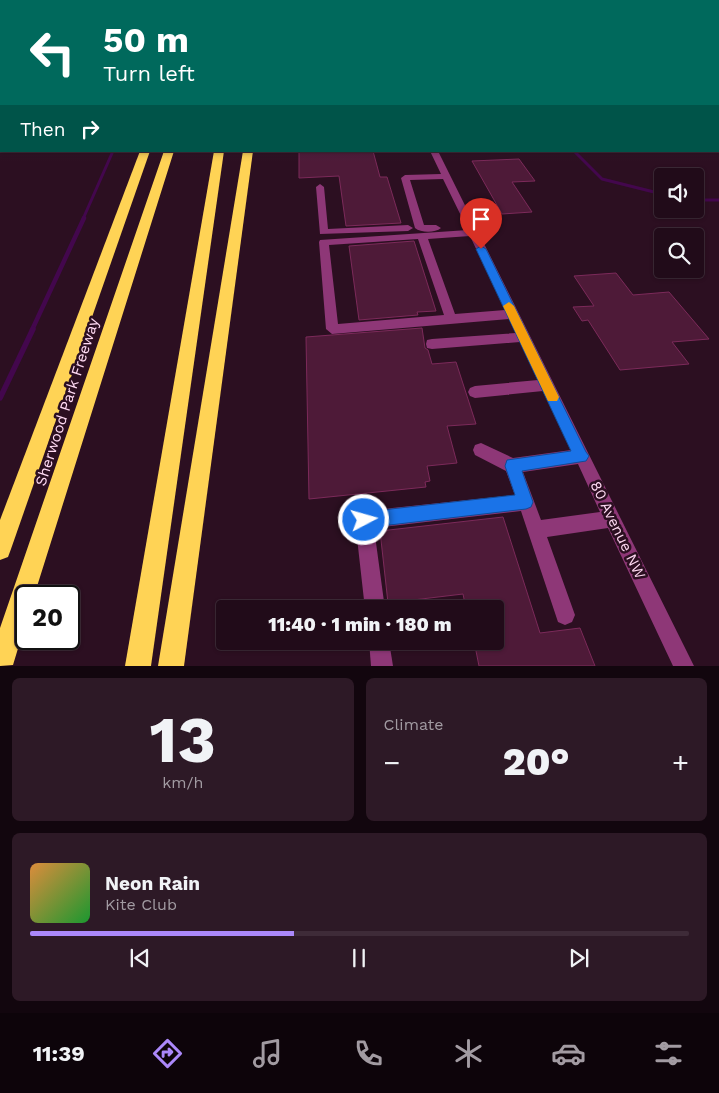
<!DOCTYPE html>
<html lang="en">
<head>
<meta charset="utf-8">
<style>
  :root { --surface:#210b19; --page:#2d1926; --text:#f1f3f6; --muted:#a29ba2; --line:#3e2b38; --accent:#ab88fa }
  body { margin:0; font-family:"Work Sans",sans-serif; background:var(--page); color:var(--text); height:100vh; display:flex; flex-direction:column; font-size:19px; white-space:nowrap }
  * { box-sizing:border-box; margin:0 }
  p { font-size:16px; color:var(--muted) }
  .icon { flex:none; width:28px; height:28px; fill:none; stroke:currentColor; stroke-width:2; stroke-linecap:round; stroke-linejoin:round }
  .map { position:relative; height:666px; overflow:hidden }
  .side { display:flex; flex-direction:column; gap:12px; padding:12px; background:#12060e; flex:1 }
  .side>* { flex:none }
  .hud { position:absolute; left:0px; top:0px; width:720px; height:152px; box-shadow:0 1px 4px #0004,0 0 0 1px var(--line); background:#00695c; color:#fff; overflow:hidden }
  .buttons { position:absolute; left:654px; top:168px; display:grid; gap:10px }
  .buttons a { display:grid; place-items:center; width:50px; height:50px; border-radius:5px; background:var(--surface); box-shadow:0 1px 4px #0004,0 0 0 1px var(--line); font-size:25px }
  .speed { position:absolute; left:15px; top:585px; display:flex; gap:10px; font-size:25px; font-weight:700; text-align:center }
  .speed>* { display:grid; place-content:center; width:65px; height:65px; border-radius:50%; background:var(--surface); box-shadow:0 1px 4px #0004,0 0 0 1px var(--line); line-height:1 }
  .speed .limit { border:2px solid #111; border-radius:8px; background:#fff; color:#111 }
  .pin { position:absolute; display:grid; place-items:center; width:42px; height:42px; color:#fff; margin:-51px -21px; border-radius:50% 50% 50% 0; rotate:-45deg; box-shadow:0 0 5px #0007 }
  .pin .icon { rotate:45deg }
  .me { position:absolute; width:55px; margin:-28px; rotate:84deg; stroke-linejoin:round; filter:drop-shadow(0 0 4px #0008) }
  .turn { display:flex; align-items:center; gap:18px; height:105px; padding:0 20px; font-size:22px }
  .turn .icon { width:65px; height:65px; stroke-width:2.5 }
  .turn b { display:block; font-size:35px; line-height:42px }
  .then { display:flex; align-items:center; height:48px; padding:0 20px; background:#0003; gap:10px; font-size:19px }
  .big { font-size:38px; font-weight:800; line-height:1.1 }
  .side .card { flex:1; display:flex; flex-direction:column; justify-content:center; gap:8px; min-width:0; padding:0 18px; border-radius:8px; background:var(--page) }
  .side .dial { align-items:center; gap:0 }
  .dial b { font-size:65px; line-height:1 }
  .song { display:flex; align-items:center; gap:15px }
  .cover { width:60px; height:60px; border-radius:8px; background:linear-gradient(135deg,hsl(30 70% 55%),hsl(130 70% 35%)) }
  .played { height:5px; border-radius:2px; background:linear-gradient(90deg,var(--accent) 40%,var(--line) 40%) }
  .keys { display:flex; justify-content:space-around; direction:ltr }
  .heat { display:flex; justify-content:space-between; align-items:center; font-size:28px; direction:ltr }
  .side .tiles { flex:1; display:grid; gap:12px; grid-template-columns:1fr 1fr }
  .card:last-child { grid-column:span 2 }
  .trip { position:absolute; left:216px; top:600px; width:288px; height:50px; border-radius:5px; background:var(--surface); box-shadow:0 1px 4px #0004,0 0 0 1px var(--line); font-weight:800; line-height:50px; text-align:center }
  .tab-bar { display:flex; height:80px; justify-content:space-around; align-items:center; background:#0d040a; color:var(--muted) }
  .tab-bar .icon { width:35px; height:35px }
  .tab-bar .selected { color:var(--accent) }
  .tab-bar b { font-size:22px; color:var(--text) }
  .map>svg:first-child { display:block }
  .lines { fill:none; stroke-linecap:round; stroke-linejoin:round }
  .stream-far2 { stroke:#43074d; stroke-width:3 }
  .stream-far1 { stroke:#43074d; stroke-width:4.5 }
  .stream { stroke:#43074d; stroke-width:5.5 }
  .building { fill:#4e1a38; stroke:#7c2a5a }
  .minor { fill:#8e3777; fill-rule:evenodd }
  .highway { fill:#ffd355; fill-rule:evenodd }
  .route { fill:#1a73e8; stroke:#114b97 }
  .slow { fill:#f59e0b }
  .labels { text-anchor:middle; stroke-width:5; stroke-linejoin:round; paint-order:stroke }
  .street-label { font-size:15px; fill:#ffdaf3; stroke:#2c0f21 }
</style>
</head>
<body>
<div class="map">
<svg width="719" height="666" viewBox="0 0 719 666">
  <rect width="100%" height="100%" fill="#2c0f21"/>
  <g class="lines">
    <g class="stream-far2">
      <path d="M574,151L602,179L662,194"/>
      <path d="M695,200H719"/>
      <path d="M83,219L113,151"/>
    </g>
    <path class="stream-far1" d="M32,330L84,218"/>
    <path class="stream" d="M0,398L33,329"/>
  </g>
  <g class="building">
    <path d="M299,151H373L380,177H387L401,223L346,226L339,176L299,178Z"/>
    <path d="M519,159L535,181L512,182L532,212L502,214L472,161Z"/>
    <path d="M414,241L436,311L417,312L418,315L359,320L349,246Z"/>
    <path d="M616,273L633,295L669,292L709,339L672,342L689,364L620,370L588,320L582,321L573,307L594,306L574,276Z"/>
    <path d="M422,328L425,348L428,350L432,364L456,362L476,424L447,426L457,463L427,466L430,481L425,482L426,487L309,499L306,337Z"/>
    <path d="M503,517L540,633L580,628L595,666H479L474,641H495V609H466L463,594L388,603L380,531Z"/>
  </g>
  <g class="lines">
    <g class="minor">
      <path d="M430,151H438L694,666H673L608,528L547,537L575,615L572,622L565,625L558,622L521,511L374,528L385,609H365L355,520L358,514L364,511L515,495L506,471L475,455L473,450L475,445L481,443L513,458L571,450L543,391L475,398L470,396L468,392L470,388L475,386L538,380L520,342L432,349L427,348L426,344L427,340L432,339L516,333L509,319L332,334L326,329L319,242L320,240L468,230L443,179L410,180L424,225H436L441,228C435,233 421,233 415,228L401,178L405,175L441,174ZM470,236L505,310L455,314L428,239ZM418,239L444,315L338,324L329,245ZM578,464L600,512L541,520L523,472Z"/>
      <path d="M320,184L324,187L328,229L408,225L413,228L408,231L320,234L316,187Z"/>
      <path d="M369,641H389L393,666H371Z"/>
    </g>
    <g class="highway">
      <path d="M140,151H150L11,549L8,557L0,560V520Z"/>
      <path d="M164,151H174L34,596H26V622L13,665L0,666V628Z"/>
      <path d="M214,151H224L151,666H125Z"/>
      <path d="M243,151H253L184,666H158Z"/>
    </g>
  </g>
  <linearGradient id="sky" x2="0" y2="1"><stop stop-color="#180812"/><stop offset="0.43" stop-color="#45374e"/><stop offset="1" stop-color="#45374e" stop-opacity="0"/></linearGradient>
  <rect width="719" height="162" fill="url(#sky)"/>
  <path class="route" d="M481,246L486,249L586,452L589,456L586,461L522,471L533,502L531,507L526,509L364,528L359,525L356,520L359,514L364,512L515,495L505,466L507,460L571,451L476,249Z"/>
  <path class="slow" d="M509,302L514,306L557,393L559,397L557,401H548L503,306Z"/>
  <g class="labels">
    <g class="street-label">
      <text transform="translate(67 402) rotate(-72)" y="5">Sherwood Park Freeway</text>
      <text transform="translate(618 530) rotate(64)" y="5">80 Avenue NW</text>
    </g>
  </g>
</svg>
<div class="buttons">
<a><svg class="icon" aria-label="sound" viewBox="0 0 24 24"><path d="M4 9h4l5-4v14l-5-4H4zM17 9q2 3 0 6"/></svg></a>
<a><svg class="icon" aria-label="search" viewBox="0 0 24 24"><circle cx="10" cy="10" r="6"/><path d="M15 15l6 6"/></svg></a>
</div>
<div class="speed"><div class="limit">20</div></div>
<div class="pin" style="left:481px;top:249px;background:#d93025"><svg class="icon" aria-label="arrive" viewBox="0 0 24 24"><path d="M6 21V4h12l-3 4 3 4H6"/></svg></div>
<svg class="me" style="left:364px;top:520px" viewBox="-20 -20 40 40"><circle r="17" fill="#1a73e8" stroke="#fff" stroke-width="3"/><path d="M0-11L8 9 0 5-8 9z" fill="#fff"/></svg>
<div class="trip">11:40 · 1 min · 180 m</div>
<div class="hud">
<div class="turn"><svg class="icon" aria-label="left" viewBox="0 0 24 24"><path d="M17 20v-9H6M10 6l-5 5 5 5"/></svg><div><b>50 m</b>Turn left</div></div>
<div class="then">Then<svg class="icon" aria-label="right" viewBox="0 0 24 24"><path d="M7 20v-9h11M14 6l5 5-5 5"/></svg></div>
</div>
</div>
<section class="side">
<div class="tiles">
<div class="card dial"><b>13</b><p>km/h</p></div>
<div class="card"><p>Climate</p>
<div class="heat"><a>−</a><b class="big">20°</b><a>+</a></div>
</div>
<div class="card">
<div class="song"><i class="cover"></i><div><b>Neon Rain</b><p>Kite Club</p></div></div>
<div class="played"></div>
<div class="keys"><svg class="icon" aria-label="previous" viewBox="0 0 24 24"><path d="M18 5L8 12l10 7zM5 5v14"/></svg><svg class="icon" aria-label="pause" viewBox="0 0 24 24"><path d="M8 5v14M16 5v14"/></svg><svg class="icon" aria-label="next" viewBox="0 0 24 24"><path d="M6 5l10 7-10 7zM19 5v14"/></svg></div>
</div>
</div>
</section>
<nav class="tab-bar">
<b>11:39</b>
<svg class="icon selected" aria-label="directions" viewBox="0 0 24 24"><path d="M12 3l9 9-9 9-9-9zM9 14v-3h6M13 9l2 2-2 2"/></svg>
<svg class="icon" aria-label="music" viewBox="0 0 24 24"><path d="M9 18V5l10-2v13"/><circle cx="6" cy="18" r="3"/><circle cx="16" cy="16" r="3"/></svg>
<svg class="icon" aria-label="phone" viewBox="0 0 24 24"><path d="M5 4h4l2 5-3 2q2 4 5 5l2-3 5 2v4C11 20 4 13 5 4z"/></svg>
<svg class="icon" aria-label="climate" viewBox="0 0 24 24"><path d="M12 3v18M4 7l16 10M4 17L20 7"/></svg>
<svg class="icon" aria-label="car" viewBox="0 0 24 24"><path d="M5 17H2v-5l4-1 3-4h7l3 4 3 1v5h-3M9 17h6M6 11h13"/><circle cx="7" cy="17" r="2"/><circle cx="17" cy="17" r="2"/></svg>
<svg class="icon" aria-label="filters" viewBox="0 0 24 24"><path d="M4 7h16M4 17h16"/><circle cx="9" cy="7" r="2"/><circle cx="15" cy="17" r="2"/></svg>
</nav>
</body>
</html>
